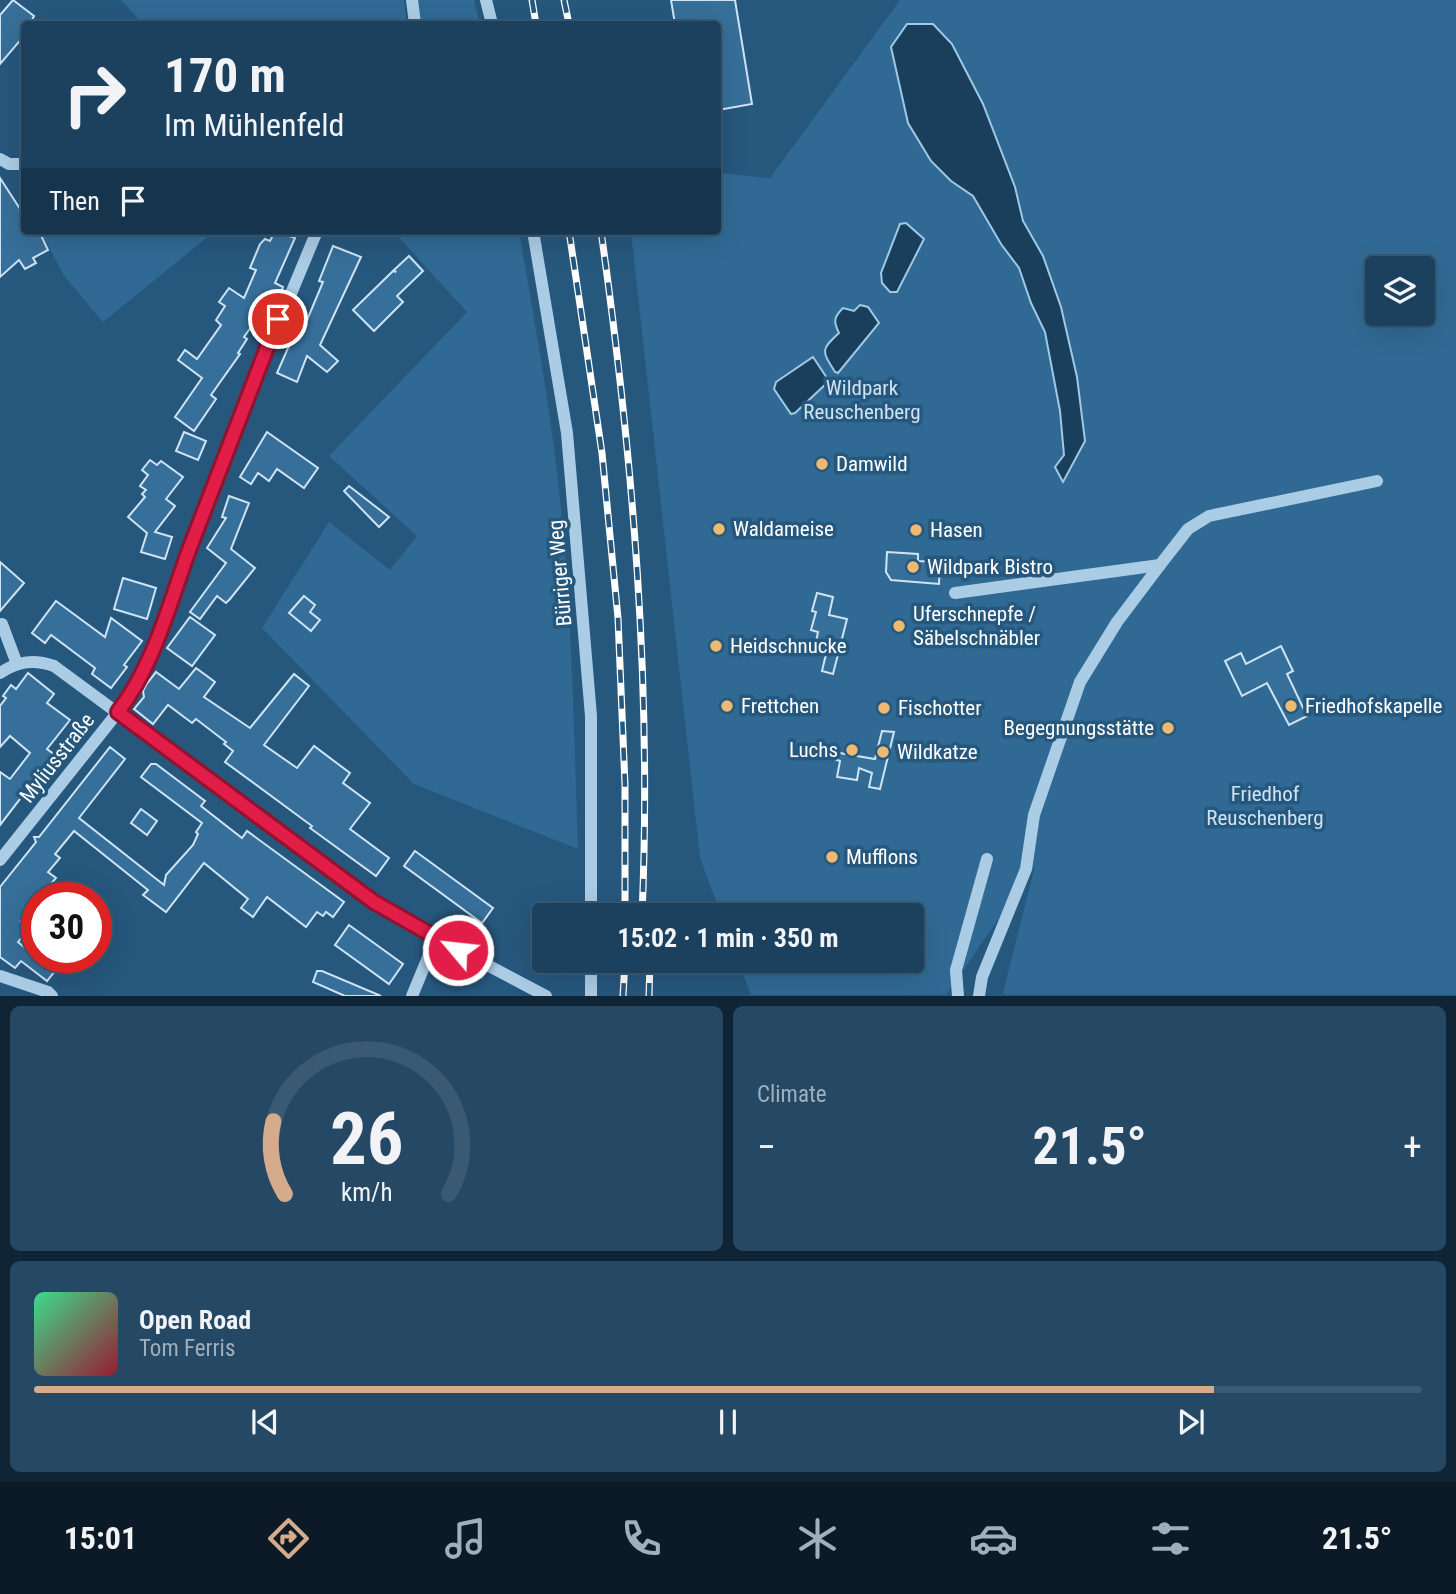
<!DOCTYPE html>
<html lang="en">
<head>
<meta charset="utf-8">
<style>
  :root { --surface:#1c415e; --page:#254864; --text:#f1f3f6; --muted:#a0afbc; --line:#3a5a73; --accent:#d6ab8b }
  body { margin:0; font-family:"Roboto Condensed",sans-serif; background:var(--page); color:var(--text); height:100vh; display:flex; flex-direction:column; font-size:26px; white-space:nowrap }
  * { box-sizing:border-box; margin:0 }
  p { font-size:23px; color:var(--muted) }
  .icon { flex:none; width:38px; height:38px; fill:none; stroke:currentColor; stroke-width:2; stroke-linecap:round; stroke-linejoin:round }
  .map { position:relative; height:996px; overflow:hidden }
  .drawer { display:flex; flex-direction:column; gap:10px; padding:10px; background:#0f2434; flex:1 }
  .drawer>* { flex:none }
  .top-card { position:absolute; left:21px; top:21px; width:700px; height:214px; border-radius:7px; box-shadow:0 7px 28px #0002,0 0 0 2px var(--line); background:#1c415e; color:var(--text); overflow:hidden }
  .buttons { position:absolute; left:1365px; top:256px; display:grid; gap:14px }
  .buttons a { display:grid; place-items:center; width:70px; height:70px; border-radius:7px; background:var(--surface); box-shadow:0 7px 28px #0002,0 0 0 2px var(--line); font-size:35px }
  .speed { position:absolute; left:21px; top:882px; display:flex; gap:14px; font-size:35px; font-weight:700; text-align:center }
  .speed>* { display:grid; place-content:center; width:91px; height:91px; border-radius:50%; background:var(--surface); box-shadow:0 7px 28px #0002,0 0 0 2px var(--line); line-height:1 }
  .speed .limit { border:10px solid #d22; background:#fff; color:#111 }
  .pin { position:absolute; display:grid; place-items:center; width:60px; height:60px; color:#fff; margin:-30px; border:4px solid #fff; border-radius:50%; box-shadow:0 2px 7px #0007 }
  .me { position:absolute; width:77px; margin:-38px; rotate:298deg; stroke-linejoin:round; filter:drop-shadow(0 0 5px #0008) }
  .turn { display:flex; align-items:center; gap:24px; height:147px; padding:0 28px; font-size:32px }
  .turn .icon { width:91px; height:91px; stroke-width:2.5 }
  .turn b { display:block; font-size:49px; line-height:60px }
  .then { display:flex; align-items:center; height:66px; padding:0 28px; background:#0003; gap:14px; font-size:26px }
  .big { font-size:52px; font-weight:700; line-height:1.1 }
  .drawer .tile { flex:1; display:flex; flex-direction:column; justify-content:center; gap:10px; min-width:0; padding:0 24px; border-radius:10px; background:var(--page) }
  .drawer .dial { align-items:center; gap:0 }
  .dial svg { height:182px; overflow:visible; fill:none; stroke:var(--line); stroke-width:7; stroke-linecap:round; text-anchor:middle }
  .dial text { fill:var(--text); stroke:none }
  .song { display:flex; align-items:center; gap:21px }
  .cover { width:84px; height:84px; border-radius:10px; background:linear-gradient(135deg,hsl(150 70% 55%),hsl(350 70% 35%)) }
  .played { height:7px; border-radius:4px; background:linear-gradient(90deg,var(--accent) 85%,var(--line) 85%) }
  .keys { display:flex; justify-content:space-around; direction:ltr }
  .heat { display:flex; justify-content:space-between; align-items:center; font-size:38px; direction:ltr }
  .drawer .tiles { flex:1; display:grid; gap:10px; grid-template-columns:1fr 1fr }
  .tile:last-child { grid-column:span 2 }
  .trip { position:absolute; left:532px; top:903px; width:392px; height:70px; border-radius:7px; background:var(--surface); box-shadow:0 7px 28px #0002,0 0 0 2px var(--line); font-weight:700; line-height:70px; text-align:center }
  .menu { display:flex; height:112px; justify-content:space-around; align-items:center; background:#0b1a26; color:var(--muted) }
  .menu .icon { width:49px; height:49px }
  .menu .current { color:var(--accent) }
  .menu b { font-size:32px; color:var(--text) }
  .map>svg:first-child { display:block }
  .green { fill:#306a94; fill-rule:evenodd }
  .water { fill:#1a3f5d; stroke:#9fc9e5; stroke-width:2 }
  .building { fill:#366f99; stroke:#cee4f4; stroke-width:2 }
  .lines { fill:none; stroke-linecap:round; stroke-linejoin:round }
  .minor { stroke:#abcce5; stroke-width:12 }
  .rail-casing { stroke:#fff; stroke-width:7 }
  .rail { stroke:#26577d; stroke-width:4.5; stroke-dasharray:13; stroke-linecap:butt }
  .route-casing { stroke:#92132f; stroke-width:18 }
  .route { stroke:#e11d48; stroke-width:12 }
  .poi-dot { fill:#eeb970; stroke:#26577d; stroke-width:2.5 }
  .labels { text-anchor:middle; stroke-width:7; stroke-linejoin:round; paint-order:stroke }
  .park-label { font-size:21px; fill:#cee4f4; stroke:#26577d }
  .poi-label { font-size:21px; fill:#fff; stroke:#26577d; text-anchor:start }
  .street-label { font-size:21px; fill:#fff; stroke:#26577d }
</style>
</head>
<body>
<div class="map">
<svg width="1456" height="996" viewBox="0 0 1456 996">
  <rect width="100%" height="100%" fill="#26577d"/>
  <g class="green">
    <path d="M121,0H404L407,24H143Z"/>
    <path d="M416,0H474L480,24H420Z"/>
    <path d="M900,0H1456V995H1006L1003,993L1035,866L946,995H751L738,961H912V915H721L700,858L631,231H718V173L770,178ZM952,44L983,104L1015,187L1023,221L1043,256L1061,307L1077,378L1085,441L1074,459L1039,306L1025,284L1019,268L1001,244L973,196ZM1377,268H1423V313H1377Z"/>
    <path d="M40,231H215L103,322L65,277Z"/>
    <path d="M393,231H519C534,320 551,409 560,499C572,615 574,733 578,849L414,784L262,628L329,522L390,570L417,536L329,456L467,312Z"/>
  </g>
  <g class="water">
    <path d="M907,24H933L952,44L983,104L1015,187L1023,221L1043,256L1061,307L1077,377L1085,441L1063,482L1055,467L1064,455L1060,411L1045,332L1031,303L1019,268L1001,244L973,196L951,181L931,161L908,123L891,47Z"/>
    <path d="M906,223L924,239L897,292H890L882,283L881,273L900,224Z"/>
    <path d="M860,305L868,307L879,323L838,373L835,372C822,351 820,350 839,333C833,321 834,317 843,308L854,311Z"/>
    <path d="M813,357L829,381L795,413L791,414L774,389L776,382Z"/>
  </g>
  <g class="building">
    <path d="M13,0L34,16L30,24H24V36L0,64V15Z"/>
    <path d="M671,0H735L752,104L718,110V24H675Z"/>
    <path d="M0,178L24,215V231H39L48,250L33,258L36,263L25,269L19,260L0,277Z"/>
    <path d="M275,231L295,238L275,283L283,287L277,301L271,299L244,337L247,339L238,353L240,354L211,395L216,399L194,431L175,417L202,378L178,360L185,350L197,359L221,325L216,320L225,306L219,302L229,288L244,298L256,270L250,268L260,244L265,239L270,241Z"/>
    <path d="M333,246L361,257L320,345L338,361L327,372L307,356L297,382L277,373L295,332L300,337L323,282L319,281Z"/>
    <path d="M409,256L423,271L397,296L403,302L374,331L353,310L393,271L396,272L394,270Z"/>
    <path d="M184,432L206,441L198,460L176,451Z"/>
    <path d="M267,432L318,468L304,488L277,469L269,481L258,473L251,484L240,477Z"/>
    <path d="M150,460L157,465L161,461L183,477L166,499L175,506L155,532L172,537L165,559L141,552L147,533L128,517L145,497L142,494L146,490L140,486L148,475L142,470Z"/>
    <path d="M349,486L389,517L379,527L344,491Z"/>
    <path d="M229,496L249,503L231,549L255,568L230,599L226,603L217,596L200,619L190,612L226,563L207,548L226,518L222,517Z"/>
    <path d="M887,552L918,554V561L940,562L939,584L891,580L886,572Z"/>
    <path d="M0,562L24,583L0,611Z"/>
    <path d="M123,578L156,588L147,619L114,609Z"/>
    <path d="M817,593L833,597L829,615L847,619L833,674L822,671L827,650L815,647L818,632L811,630L816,612L812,611Z"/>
    <path d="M304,596L315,605L310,612L320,620L311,631L289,613Z"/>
    <path d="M56,601L105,637L111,618L142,641L124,665L127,667L111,688L92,674L95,668L51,635L45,643L32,633Z"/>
    <path d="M190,617L215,635L192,666L167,648Z"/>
    <path d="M1281,646L1293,671L1287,674L1307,716L1289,725L1267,683L1242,696L1225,661L1241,653L1246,664Z"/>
    <path d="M196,668L215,682L204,697L250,728L294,674L309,686L264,745L297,768L314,746L350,773L343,783L370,803L350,829L389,858L376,876L310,828L312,826L225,762L233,751L224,744L226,742L196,719L192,723L168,705L153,724L134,709L144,697L143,691L146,685L156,672L179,689Z"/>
    <path d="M28,673L54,694L47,703L70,720L47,749L55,755L46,766L50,769L38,784L34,781L0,825V772L10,779L30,753L10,736L0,747V706L6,698L3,696L11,685L16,689Z"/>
    <path d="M882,731L894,732L880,789L869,787L872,773L859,768L857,780L837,777L840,761L832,758L833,752L875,759Z"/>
    <path d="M110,747L125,759L79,818L164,885L166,875L193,845L198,834L196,832L202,823L141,777L151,764H156L205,801L201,806L242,838L247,831L344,902L333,917L326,912L323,916L317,912L306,927L267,897L253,917L241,908L248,899L204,863L166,912L143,895L148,890L74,831L55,854L60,858L48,872L56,878L41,896L37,898L20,921L29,929L18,942L44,963L48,957H66L47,981L21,961L15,968L0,957V887L36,842L34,837H39Z"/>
    <path d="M141,809L157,821L147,835L131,823Z"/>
    <path d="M415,851L493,908L482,923L404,866Z"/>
    <path d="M349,925L403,964L389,984L335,945Z"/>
    <path d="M317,971H322L381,996H345L313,982Z"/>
  </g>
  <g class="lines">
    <g class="minor">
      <path d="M412,0L415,24"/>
      <path d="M486,0L492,24"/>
      <path d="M0,159L9,164H24"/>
      <path d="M533,231L567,433L591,716V915"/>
      <path d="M955,593L1160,565"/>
      <path d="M2,624L17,664"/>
      <path d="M0,673C18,661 34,659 54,666L374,902L436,938L546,996"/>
      <path d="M0,860L118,712L136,686L161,629L229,443L317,231"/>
      <path d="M591,961V996"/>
      <path d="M0,976L48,992L52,996"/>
      <path d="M412,996L436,938"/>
      <path d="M958,996L956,970L987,859"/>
      <path d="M979,996L982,977L1026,869L1034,815L1080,682L1117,622L1160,565L1188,529L1209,516L1377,481"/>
    </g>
    <g class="rail-casing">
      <g id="rail">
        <path d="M532,0L536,24"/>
        <path d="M564,0L569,24"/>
        <path d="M569,231L602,453L618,618L625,785V915"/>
        <path d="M601,231C633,458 652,686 642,915"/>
        <path d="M623,996L625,961"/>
        <path d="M649,996L650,961"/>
      </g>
    </g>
    <use href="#rail" class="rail"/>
  </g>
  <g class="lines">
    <g class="route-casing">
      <path id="route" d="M278,319C248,396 218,473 189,550C169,605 154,665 118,712L374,902L458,950"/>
    </g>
    <use href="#route" class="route"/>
  </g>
  <g class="poi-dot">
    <circle cx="822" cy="464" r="7"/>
    <circle cx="719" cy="529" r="7"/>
    <circle cx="916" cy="530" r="7"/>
    <circle cx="913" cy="567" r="7"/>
    <circle cx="899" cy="626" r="7"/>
    <circle cx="716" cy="646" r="7"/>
    <circle cx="727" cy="706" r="7"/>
    <circle cx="1291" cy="706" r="7"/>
    <circle cx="884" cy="708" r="7"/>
    <circle cx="1168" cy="728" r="7"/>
    <circle cx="852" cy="750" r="7"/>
    <circle cx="883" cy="752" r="7"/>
    <circle cx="832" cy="857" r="7"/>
  </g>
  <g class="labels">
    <g class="park-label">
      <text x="862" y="395">Wildpark<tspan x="862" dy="24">Reuschenberg</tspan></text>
      <text x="1265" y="801">Friedhof<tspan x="1265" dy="24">Reuschenberg</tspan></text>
    </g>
    <g class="poi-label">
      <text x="836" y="471">Damwild</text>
      <text x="733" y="536">Waldameise</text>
      <text x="930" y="537">Hasen</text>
      <text x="927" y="574">Wildpark Bistro</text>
      <text x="913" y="621">Uferschnepfe /<tspan x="913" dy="24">Säbelschnäbler</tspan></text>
      <text x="730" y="653">Heidschnucke</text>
      <text x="741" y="713">Frettchen</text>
      <text x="1305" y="713">Friedhofskapelle</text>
      <text x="898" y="715">Fischotter</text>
      <text x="1154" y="735" text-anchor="end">Begegnungsstätte</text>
      <text x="838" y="757" text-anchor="end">Luchs</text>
      <text x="897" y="759">Wildkatze</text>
      <text x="846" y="864">Mufflons</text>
    </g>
    <g class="street-label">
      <text transform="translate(560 573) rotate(-95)" y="7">Bürriger Weg</text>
      <text transform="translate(57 758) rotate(-52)" y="7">Myliusstraße</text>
    </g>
  </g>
</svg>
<div class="buttons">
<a><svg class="icon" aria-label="layers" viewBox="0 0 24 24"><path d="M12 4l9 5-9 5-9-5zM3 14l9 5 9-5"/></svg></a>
</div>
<div class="speed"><div class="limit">30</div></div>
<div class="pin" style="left:278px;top:319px;background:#d93025"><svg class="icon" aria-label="arrive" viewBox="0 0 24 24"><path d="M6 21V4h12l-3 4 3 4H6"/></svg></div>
<svg class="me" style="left:458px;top:950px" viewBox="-20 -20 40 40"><circle r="17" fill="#e11d48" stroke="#fff" stroke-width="3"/><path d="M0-11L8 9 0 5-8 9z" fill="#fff"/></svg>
<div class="trip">15:02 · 1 min · 350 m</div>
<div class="top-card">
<div class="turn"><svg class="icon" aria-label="right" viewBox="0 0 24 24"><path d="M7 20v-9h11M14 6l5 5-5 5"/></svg><div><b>170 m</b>Im Mühlenfeld</div></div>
<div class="then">Then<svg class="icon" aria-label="arrive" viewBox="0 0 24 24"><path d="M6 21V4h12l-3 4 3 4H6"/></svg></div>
</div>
</div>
<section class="drawer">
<div class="tiles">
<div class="tile dial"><svg viewBox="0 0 100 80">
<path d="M14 69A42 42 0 1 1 86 69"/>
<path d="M14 69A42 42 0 0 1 9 37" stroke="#d6ab8b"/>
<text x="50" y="56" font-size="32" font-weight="700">26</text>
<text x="50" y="72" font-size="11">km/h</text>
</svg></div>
<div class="tile"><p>Climate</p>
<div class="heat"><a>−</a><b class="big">21.5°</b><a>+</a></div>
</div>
<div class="tile">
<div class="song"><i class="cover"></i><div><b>Open Road</b><p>Tom Ferris</p></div></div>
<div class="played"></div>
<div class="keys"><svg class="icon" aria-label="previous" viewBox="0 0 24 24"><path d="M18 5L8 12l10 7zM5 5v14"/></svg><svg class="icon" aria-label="pause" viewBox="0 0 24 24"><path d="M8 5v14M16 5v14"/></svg><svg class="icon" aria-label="next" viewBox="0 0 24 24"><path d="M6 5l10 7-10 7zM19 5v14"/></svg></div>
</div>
</div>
</section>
<nav class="menu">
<b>15:01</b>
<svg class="icon current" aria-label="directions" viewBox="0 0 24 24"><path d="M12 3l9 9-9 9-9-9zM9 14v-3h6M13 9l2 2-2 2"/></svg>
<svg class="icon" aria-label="music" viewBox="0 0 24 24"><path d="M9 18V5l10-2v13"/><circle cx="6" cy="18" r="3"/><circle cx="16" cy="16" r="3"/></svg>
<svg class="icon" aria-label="phone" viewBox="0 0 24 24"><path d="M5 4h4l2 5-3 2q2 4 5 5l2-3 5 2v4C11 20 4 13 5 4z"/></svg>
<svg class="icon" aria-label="climate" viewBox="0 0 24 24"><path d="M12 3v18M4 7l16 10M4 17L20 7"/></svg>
<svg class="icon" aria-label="car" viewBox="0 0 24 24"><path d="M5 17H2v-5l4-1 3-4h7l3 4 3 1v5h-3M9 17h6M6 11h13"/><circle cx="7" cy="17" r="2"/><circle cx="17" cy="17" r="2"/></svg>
<svg class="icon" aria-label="filters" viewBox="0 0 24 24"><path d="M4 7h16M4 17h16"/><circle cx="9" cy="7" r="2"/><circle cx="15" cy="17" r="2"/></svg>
<b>21.5°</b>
</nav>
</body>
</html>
